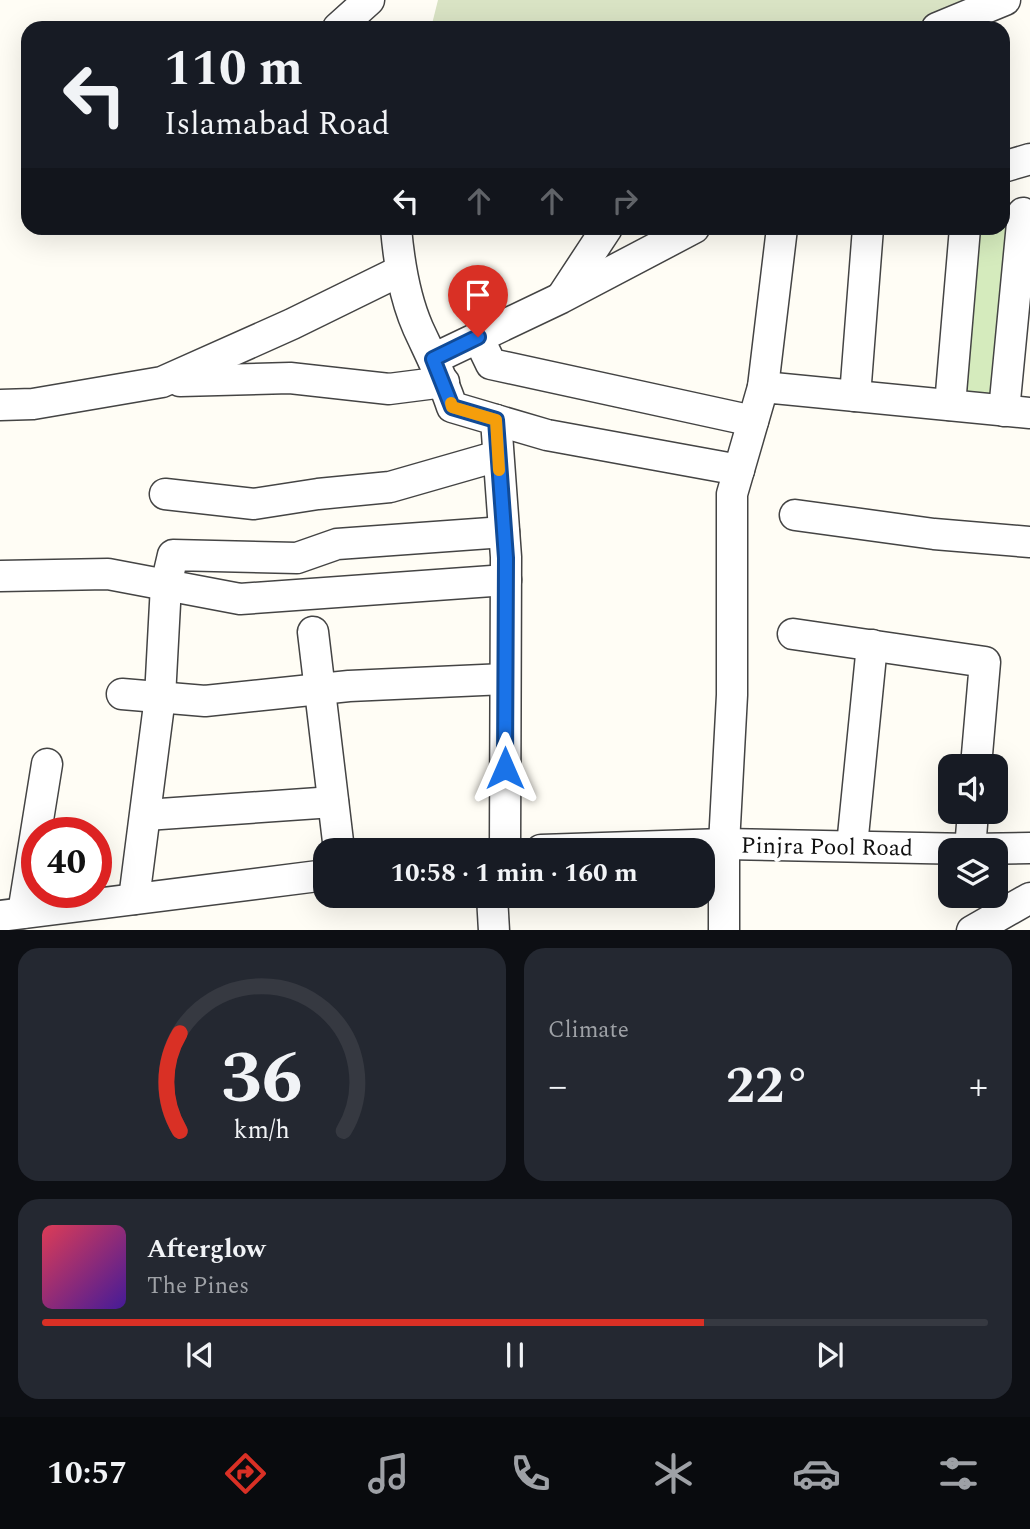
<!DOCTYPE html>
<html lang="en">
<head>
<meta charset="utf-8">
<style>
  :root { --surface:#171b24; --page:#242831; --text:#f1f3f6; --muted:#9ea1a6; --line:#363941; --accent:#d93025 }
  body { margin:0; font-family:Spectral,serif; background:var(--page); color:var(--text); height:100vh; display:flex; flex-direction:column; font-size:26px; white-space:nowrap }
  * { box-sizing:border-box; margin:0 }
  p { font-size:23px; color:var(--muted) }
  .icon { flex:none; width:38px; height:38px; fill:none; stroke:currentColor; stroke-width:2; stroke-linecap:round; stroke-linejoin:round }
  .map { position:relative; height:930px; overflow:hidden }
  .drawer { display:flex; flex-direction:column; gap:18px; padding:18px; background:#0d0f14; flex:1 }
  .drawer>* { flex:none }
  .guide { position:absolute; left:21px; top:21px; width:989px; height:214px; border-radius:21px; box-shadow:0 7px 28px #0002; background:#171b24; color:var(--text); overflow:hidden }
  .tools { position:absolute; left:938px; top:754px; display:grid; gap:14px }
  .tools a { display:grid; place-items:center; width:70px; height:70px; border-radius:14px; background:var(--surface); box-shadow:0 7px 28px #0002; font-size:35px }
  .speed { position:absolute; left:21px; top:817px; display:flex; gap:14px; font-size:35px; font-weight:700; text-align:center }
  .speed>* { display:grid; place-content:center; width:91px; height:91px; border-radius:50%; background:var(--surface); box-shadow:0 7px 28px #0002; line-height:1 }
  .speed .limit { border:10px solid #d22; background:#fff; color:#111 }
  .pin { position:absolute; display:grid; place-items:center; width:60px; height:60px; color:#fff; margin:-72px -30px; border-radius:50% 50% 50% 0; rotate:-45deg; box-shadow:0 0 7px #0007 }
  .pin .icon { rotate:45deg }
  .me { position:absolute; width:77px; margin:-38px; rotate:0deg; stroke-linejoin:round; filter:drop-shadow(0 0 5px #0008) }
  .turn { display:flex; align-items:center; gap:24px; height:147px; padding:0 28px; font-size:32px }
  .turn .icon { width:91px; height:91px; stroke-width:2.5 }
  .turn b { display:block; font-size:49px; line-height:60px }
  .lanes { display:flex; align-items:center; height:66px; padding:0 28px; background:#0003; justify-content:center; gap:35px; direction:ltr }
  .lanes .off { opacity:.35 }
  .big { font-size:52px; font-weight:700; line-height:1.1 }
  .drawer .card { flex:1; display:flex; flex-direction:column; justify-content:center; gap:10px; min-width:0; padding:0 24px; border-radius:21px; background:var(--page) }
  .drawer .dial { align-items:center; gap:0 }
  .dial svg { height:182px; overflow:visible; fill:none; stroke:var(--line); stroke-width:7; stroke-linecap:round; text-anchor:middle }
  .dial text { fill:var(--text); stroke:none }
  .song { display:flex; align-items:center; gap:21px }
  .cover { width:84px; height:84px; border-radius:10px; background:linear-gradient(135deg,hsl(350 70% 55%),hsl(260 70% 35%)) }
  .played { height:7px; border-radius:4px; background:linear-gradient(90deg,var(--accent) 70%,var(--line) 70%) }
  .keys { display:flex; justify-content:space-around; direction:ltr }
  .heat { display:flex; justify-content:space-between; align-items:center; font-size:38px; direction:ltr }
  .drawer .tiles { flex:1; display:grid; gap:18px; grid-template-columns:1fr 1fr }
  .card:last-child { grid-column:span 2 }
  .trip { position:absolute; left:313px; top:838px; width:402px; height:70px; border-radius:21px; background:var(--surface); box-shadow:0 7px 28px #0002; font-weight:700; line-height:70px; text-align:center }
  .menu { display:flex; height:112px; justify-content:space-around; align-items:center; background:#090b0e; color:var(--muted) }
  .menu .icon { width:49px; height:49px }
  .menu .active { color:var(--accent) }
  .menu b { font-size:32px; color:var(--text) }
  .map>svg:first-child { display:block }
  .green { fill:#d5ebbd }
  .cemetery { fill:#d9e3c4 }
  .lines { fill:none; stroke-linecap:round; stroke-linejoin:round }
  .minor-casing { stroke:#444; stroke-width:33 }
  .minor { stroke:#fff; stroke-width:30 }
  .route-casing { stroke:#114b97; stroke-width:18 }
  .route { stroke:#1a73e8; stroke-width:12 }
  .slow { stroke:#f59e0b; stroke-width:12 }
  .labels { text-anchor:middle; stroke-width:7; stroke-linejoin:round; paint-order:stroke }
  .street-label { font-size:23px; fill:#111; stroke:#fff }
</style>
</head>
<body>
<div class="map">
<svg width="1030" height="931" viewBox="0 0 1030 931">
  <rect width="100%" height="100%" fill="#fffdf5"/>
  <path class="green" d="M1003,213H1023L1004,411L950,405L965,228H1003Z"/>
  <path class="cemetery" d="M438,0H1005L934,28H431Z"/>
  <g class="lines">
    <g class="minor-casing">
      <g id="minor">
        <path d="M338,28L369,0"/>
        <path d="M937,28L1005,0"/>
        <path d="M1003,167L1030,159"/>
        <path d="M396,228C399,262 404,296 418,328C430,354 443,379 452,407L496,420L506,557L505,850"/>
        <path d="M563,295L607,228"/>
        <path d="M478,337L491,364L753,421"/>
        <path d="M433,359L561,298L694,228"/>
        <path d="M180,381L290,378L389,389L444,382"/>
        <path d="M763,387L782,228"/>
        <path d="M855,396L868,228"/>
        <path d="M0,405L33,404L162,382L292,324L400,271"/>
        <path d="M950,405L965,228"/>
        <path d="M1004,411L1023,213"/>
        <path d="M496,420L547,435L739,470"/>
        <path d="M165,494L254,504L318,494L390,487L498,456"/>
        <path d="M795,515L934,534L1030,542"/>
        <path d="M0,576L108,574L240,599L506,580"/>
        <path d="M313,632L339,850"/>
        <path d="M793,634L985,662L976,766"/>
        <path d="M122,694L205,701L349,686L505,679"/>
        <path d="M146,815L333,802"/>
        <path d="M852,846L872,645"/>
        <path d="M970,849L973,812"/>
        <path d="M541,850L724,844L970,849L1030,848"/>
        <path d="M492,896L494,931"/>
        <path d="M134,899L160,697L166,585L173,555L297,558L337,544L504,532"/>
        <path d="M23,913L47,764"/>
        <path d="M0,916L326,875"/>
        <path d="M724,931V844L732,695V494L763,387L1030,413"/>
        <path d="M972,931L1030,898"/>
      </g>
    </g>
    <use href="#minor" class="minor"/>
  </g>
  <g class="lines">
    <g class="route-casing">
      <path id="route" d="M478,337L433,359L452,407L496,420L506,558L505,768"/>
    </g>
    <use href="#route" class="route"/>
    <path class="slow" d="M451,403L452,407L496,420L499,470"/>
  </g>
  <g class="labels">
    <g class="street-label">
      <text transform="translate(827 846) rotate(1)" y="8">Pinjra Pool Road</text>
    </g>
  </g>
</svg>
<div class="tools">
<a><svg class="icon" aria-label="sound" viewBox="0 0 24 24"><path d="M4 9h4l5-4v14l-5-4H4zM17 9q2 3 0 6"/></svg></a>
<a><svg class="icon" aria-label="layers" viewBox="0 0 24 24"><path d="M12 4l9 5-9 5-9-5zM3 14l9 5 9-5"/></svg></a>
</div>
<div class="speed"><div class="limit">40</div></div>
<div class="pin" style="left:478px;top:337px;background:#d93025"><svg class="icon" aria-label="arrive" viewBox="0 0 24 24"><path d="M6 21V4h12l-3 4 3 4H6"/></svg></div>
<svg class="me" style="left:505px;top:768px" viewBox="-20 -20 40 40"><path d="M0-17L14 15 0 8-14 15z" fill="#1a73e8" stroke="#fff" stroke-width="4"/></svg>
<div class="trip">10:58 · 1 min · 160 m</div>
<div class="guide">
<div class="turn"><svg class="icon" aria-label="left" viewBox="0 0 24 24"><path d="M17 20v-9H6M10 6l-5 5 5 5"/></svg><div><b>110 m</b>Islamabad Road</div></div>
<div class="lanes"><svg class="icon" aria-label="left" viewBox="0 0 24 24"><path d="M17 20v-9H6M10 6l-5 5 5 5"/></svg><svg class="icon off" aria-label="ahead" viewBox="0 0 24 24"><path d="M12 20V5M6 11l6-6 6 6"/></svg><svg class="icon off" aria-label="ahead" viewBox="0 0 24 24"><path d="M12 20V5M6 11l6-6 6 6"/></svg><svg class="icon off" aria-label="right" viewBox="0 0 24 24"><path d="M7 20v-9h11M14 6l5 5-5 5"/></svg></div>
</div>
</div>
<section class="drawer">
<div class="tiles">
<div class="card dial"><svg viewBox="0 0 100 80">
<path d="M14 69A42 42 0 1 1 86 69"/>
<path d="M14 69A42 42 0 0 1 14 26" stroke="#d93025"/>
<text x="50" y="56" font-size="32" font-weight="700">36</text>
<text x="50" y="72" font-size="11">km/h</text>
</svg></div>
<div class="card"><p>Climate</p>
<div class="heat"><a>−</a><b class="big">22°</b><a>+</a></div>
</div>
<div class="card">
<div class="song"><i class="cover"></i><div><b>Afterglow</b><p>The Pines</p></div></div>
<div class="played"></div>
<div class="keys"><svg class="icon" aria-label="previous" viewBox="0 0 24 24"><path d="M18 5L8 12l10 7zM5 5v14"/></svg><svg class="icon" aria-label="pause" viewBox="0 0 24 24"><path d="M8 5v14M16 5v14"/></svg><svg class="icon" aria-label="next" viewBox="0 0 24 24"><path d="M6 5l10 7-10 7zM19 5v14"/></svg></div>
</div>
</div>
</section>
<nav class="menu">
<b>10:57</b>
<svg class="icon active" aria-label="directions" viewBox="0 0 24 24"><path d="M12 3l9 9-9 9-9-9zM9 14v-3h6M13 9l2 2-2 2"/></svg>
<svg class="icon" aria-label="music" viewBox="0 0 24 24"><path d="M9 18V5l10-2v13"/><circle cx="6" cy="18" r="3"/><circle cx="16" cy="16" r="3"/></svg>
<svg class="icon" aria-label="phone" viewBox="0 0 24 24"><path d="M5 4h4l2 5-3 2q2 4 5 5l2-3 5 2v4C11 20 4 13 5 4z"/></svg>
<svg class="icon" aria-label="climate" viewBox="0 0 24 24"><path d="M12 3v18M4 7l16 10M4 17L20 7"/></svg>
<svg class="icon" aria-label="car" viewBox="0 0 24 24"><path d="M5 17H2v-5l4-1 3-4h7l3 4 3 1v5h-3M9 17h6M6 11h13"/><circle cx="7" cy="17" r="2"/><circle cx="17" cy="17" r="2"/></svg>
<svg class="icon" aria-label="filters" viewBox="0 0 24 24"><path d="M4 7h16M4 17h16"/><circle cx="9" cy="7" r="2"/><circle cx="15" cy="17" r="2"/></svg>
</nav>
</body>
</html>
